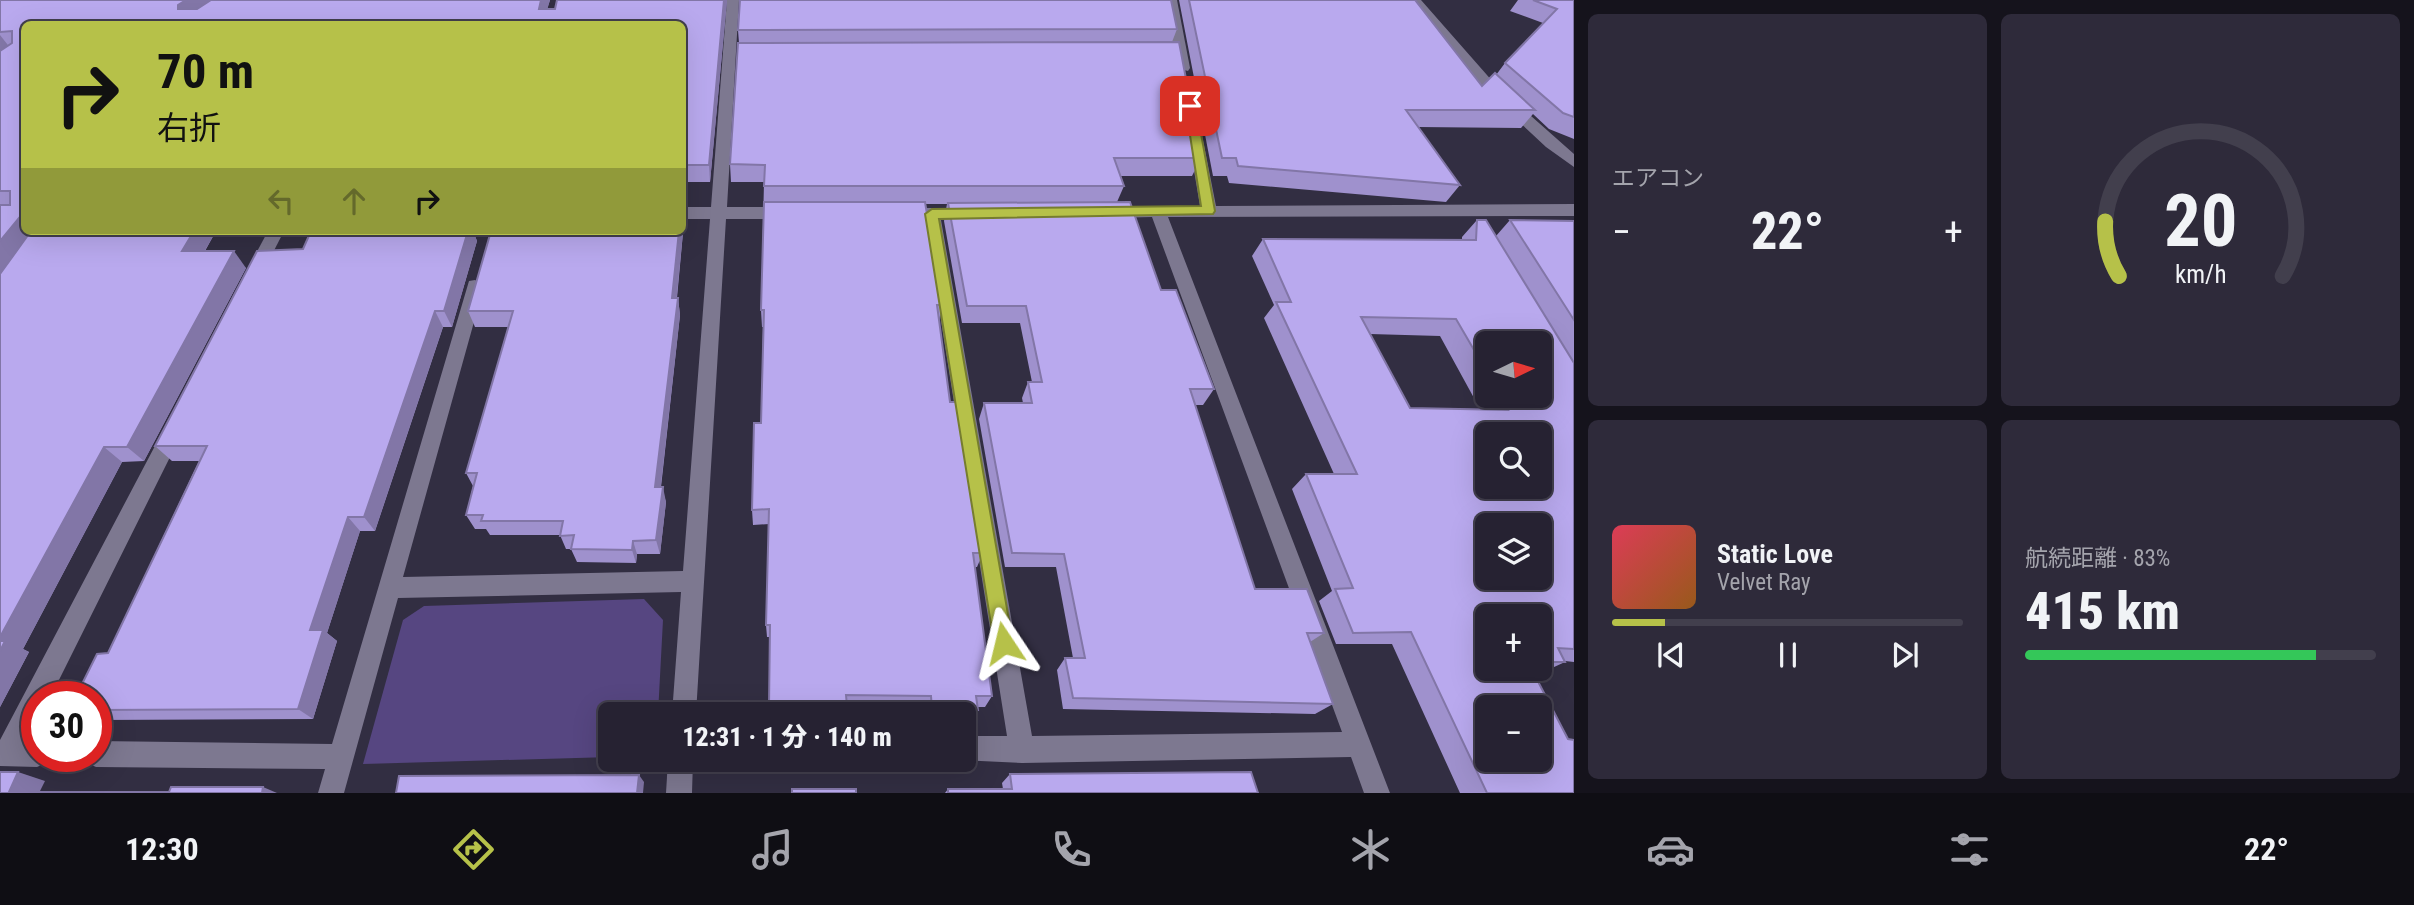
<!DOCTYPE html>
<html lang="ja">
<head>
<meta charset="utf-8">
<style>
  :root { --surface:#262232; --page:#2e2a3a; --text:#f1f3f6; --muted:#a4a4ac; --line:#423f4d; --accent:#b6c149 }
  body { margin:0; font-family:"Roboto Condensed","Noto Sans JP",sans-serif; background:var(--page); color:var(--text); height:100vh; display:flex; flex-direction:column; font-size:26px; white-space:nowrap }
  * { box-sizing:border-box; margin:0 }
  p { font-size:23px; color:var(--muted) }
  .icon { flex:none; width:38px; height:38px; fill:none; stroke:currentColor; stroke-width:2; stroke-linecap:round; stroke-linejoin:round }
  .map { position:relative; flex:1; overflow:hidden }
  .drawer { display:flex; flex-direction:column; gap:14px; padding:14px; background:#15131c; width:840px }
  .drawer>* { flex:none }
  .top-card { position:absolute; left:21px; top:21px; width:665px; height:214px; border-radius:10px; box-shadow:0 7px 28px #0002,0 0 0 2px var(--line); background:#b6c149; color:#111; overflow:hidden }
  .needle { width:46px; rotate:85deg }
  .fabs { position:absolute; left:1475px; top:331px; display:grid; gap:14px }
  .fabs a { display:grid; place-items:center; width:77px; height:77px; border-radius:10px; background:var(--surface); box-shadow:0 7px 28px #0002,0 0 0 2px var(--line); font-size:35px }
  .speed { position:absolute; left:21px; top:681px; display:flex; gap:14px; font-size:35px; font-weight:700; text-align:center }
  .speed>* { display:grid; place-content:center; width:91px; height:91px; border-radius:50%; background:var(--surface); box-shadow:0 7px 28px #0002,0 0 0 2px var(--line); line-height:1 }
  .speed .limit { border:10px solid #d22; background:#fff; color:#111 }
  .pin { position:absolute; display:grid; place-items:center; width:60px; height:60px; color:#fff; margin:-30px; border-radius:14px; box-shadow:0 4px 10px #0006 }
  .me { position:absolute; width:77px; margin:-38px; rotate:350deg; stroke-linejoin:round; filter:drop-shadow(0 0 5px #0008) }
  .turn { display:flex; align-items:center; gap:24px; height:147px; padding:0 21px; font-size:32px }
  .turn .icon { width:91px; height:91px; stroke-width:2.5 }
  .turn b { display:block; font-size:49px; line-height:60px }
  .lanes { display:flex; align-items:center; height:66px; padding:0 21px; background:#0003; justify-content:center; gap:35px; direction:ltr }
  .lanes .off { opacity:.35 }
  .big { font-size:52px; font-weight:800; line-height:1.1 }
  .drawer .widget { flex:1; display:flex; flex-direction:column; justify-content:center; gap:10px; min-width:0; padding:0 24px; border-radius:10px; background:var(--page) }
  .drawer .dial { align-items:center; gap:0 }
  .dial svg { height:182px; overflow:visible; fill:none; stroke:var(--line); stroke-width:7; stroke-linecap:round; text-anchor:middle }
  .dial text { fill:var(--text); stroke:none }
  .song { display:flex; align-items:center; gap:21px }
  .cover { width:84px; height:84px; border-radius:10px; background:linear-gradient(135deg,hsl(350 70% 55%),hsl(30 70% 35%)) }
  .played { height:7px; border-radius:4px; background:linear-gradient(90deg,var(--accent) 15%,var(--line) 15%) }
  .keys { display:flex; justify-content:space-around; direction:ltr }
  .heat { display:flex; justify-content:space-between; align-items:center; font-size:38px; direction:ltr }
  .charge { height:10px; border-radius:5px; background:linear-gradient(90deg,#34c759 83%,var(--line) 0) }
  .drawer .tiles { flex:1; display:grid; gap:14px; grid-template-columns:repeat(2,1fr) }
  .trip { position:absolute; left:598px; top:702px; width:378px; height:70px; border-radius:10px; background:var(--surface); box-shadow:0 7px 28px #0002,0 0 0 2px var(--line); font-weight:800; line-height:70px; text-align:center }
  .dock { display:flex; height:112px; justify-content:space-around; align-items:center; background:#0f0e14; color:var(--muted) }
  .dock .icon { width:49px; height:49px }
  .dock .active { color:var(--accent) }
  .dock b { font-size:32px; color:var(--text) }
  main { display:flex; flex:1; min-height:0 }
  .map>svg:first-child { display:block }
  .green { fill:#564681 }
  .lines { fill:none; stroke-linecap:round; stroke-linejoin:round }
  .minor { fill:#7d7890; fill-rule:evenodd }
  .wall { fill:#9f91cd; fill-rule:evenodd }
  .shaded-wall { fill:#8276a7 }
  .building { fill:#b9a9ee; stroke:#8276a7; stroke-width:2; fill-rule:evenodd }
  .route { fill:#b6c149; stroke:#767d2f; stroke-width:2 }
</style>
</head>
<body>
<main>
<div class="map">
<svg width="1574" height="793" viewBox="0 0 1574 793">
  <rect width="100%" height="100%" fill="#322e42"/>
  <path class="green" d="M644,599L663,620L658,714H611V757L363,764L403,620L424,606Z"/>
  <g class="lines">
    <g class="minor">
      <path d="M727,0H739L727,207H790L798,213L790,219H726L696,714H672L681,592L398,598L344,793H318L325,769L96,767L87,763L84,756H96V741L332,744L469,281L475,280L484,286L403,577L683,571L710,219H682V207H711Z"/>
      <path d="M1165,0H1177L1190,68L1188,71L1176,68Z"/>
      <path d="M1408,0H1421L1494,83L1574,154V167L1546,147L1484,89Z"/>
      <path d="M1195,130L1202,135L1216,206L1574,204V216L1168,217L1390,793H1364L1351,757L1022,763L959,760H964V736H1007L925,220L895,218V210L901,208H972L980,214L972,220H941L1032,736L1342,732L1152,217L1107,218L1099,212L1107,206H1200L1188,135Z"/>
      <path d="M268,231H284L260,278H248L245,274Z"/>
      <path d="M173,423L180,425L183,431L180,437L51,696H37V725L28,741H37V756H49L46,763L37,767L0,766V740L166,425Z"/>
      <path d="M668,760H693L692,793H666Z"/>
    </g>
  </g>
  <g class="wall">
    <path d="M0,0H550L547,9H555L727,0L710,182H688L686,204L682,206V24H24V231H216L205,251L246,268L144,461L122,462L23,649L29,652L0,707Z"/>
    <path d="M1179,0H1415L1482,86L1496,75L1505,63L1543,23L1510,11L1518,0H1574V139L1549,129L1533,114L1521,128L1418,127L1460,185L1446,202L1229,183L1227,176H1213Z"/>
    <path d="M1177,29L1172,42L1201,158L1192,176H1121L1124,186L1117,202L1161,290L1214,389L1203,405H1195L1255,589L1324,633L1310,642L1333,704L1315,714L1063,709L1057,670L1065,658H1073L1056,567H1005L979,419L984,403H1023L1022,398L1028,382H1032L1020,323H962L944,221L947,204H925L942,305L939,321L950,402L983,553L977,567H975L992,696L985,707H977L978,710L971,721H964V714H927L926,707L846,705L845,714H770V637H767L766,625L769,524L753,525L752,510L761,423L763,327H762L761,310L764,182H731L730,164L739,43L738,30Z"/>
    <path d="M1477,220L1496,236L1510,220L1574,221V662L1565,661V662L1541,673H1534L1574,793H1460L1392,644H1336L1319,601L1332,591L1292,489L1306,474H1334L1264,318L1274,305L1252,256L1263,239L1462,240V237ZM1370,334L1440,336L1480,409L1410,408ZM1488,343L1540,396H1488ZM1540,616V668H1488Z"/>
    <path d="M684,222L677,298H678L680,315L661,487L666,502L660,554H637L636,563L577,562L571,549H566L560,535H490L486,529H475L466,515L473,486L466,473L508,327H475L468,311Z"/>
    <path d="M311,231H473L477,241L452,327H443L375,531H360L327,633L337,641L313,719L96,720V696L108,653L199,461H172L155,446L303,249Z"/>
    <path d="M1010,774L1258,793H945L948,789H1003L1002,783Z"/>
  </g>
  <g class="shaded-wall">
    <path d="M186,0H222L189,22L178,9V5Z"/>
    <path d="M541,0H550L543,24L539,9Z"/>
    <path d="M724,0H727L710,182L709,165Z"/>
    <path d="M0,35L11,49L0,60Z"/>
    <path d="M686,165L688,182L686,204L682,206V188Z"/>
    <path d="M682,208L684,222L675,315L672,298L679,231H682Z"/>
    <path d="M24,211V231H38L0,280V241Z"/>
    <path d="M194,231H216L195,268L182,251Z"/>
    <path d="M468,231H473L477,241L452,327L444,311Z"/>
    <path d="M234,251L246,268L144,461L127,447Z"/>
    <path d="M678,298L680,315L659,502L655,487Z"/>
    <path d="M435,311L443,327L375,531L364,517Z"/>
    <path d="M104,447L122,462L23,649L29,652L0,707V637Z"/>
    <path d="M663,487L666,502L660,554L656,540Z"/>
    <path d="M348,517L360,531L327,633L337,641L313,719L298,709L310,630Z"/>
    <path d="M633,541L637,554L636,563L632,550Z"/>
    <path d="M18,772L45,781L39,793L9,792Z"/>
    <path d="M639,775L644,782L643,793H637Z"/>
    <path d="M263,787L277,793H262Z"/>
  </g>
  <g class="building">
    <path d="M0,0H186L178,5V9H197L211,0H541L539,9H555L557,0H724L709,165H686L684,187L682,188V24H24V212L0,241V205H10V191H0V51L12,43V31L0,32Z"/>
    <path d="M740,0H1171L1177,29L738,30Z"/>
    <path d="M1189,0H1415L1482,86L1495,73L1535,110H1406L1460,185L1238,166L1236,158H1222Z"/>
    <path d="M1533,0H1574V117L1563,113L1505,63L1557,9Z"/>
    <path d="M1179,42L1201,158H1114L1124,186H764L765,165L730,164L738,43Z"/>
    <path d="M764,202H925L942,305H937L950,402H958L983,553H973L992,696H976L978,710H932L931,696L846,695L847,706H769L770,625H766L769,509L752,510L754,423H761L764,310H761Z"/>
    <path d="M1130,202L1161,290H1176L1214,389H1190L1255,589H1307L1324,633H1307L1333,704L1073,698L1065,658H1085L1064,554L1012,553L984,403H1032L1028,382H1042L1026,306H967L948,203Z"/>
    <path d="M1477,220H1486L1574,363V649L1558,648L1565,662H1540V616H1488V668H1531L1568,739L1574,740V793H1487L1411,632L1353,633L1335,589L1353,588L1306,474H1357L1276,302H1291L1263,239L1476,240ZM1361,317L1456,319L1488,374V343H1540V396H1500L1508,410L1410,408ZM1488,434H1540V486H1488ZM1488,525H1540V578H1488ZM1488,707H1540V760H1488Z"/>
    <path d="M1510,220L1574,221V320Z"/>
    <path d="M31,231H194L182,251H234L127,447H104L0,637V274Z"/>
    <path d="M311,231H468L444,311H435L364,517H348L310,630H323L298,709L96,710V696H76L97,654L108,653L207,446H155L257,251L303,249Z"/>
    <path d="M491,231H679L672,298H678L655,487H663L656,540L633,541L632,550L571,549L574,535L560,536L563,521H481L483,515H466L477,473H466L513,311H468Z"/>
    <path d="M0,641H5L0,651Z"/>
    <path d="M0,772H18L9,792H169L171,787H263L262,793H0Z"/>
    <path d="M1251,772L1258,793H948V789H1012L1010,774Z"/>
    <path d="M639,775L637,793H396L399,776Z"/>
    <rect x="792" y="789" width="64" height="4"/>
  </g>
  <path class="route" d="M1185,103L1196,106L1215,211L1213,214L939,219L1013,643L1011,649L1004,652L997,649L994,643L925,214L932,209L1201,206Z"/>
</svg>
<div class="fabs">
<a><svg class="needle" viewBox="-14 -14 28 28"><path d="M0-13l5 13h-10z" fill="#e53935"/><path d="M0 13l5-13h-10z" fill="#a4a4ac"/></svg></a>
<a><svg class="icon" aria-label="search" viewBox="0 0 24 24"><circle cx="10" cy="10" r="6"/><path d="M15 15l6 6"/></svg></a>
<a><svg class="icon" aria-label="layers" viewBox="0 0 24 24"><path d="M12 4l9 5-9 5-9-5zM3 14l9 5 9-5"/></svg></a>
<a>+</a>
<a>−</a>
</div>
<div class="speed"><div class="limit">30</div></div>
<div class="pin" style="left:1190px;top:106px;background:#d93025"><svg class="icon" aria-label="arrive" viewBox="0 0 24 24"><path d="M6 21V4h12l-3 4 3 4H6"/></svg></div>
<svg class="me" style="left:1004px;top:643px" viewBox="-20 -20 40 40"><path d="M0-17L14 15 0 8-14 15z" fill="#b6c149" stroke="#fff" stroke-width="4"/></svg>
<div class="trip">12:31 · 1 分 · 140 m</div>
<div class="top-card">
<div class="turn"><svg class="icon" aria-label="right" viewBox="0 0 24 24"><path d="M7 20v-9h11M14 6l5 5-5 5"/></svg><div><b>70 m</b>右折</div></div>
<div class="lanes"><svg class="icon off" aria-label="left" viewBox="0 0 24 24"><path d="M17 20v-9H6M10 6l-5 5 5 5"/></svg><svg class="icon off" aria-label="ahead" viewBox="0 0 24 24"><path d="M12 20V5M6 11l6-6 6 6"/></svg><svg class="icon" aria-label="right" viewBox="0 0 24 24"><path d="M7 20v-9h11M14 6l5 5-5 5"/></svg></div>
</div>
</div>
<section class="drawer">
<div class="tiles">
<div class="widget"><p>エアコン</p>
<div class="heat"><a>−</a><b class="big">22°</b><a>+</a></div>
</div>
<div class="widget dial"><svg viewBox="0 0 100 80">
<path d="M14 69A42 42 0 1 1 86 69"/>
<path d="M14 69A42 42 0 0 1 8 45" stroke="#b6c149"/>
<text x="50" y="56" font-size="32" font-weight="700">20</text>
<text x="50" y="72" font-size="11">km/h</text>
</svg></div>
<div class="widget">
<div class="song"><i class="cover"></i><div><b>Static Love</b><p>Velvet Ray</p></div></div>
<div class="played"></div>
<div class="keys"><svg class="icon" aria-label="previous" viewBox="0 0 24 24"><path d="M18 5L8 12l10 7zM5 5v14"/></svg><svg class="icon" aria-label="pause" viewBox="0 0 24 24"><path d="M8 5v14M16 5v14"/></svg><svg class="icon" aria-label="next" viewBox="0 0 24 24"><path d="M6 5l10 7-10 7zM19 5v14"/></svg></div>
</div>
<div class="widget"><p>航続距離 · 83%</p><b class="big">415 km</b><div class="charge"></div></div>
</div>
</section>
</main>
<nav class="dock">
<b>12:30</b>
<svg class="icon active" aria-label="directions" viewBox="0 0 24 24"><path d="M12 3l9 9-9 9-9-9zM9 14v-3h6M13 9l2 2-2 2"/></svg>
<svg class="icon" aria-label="music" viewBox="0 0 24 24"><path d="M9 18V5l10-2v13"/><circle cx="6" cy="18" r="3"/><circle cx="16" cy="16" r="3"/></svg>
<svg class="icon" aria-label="phone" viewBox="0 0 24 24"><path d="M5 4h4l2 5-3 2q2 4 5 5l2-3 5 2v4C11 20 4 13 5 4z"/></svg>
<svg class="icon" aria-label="climate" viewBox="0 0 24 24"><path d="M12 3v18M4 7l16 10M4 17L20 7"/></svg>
<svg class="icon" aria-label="car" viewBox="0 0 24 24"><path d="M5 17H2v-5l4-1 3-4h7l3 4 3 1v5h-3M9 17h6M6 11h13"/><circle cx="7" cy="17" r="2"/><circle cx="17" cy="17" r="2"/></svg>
<svg class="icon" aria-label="filters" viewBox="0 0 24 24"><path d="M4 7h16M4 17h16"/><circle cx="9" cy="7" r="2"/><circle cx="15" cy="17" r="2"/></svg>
<b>22°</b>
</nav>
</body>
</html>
